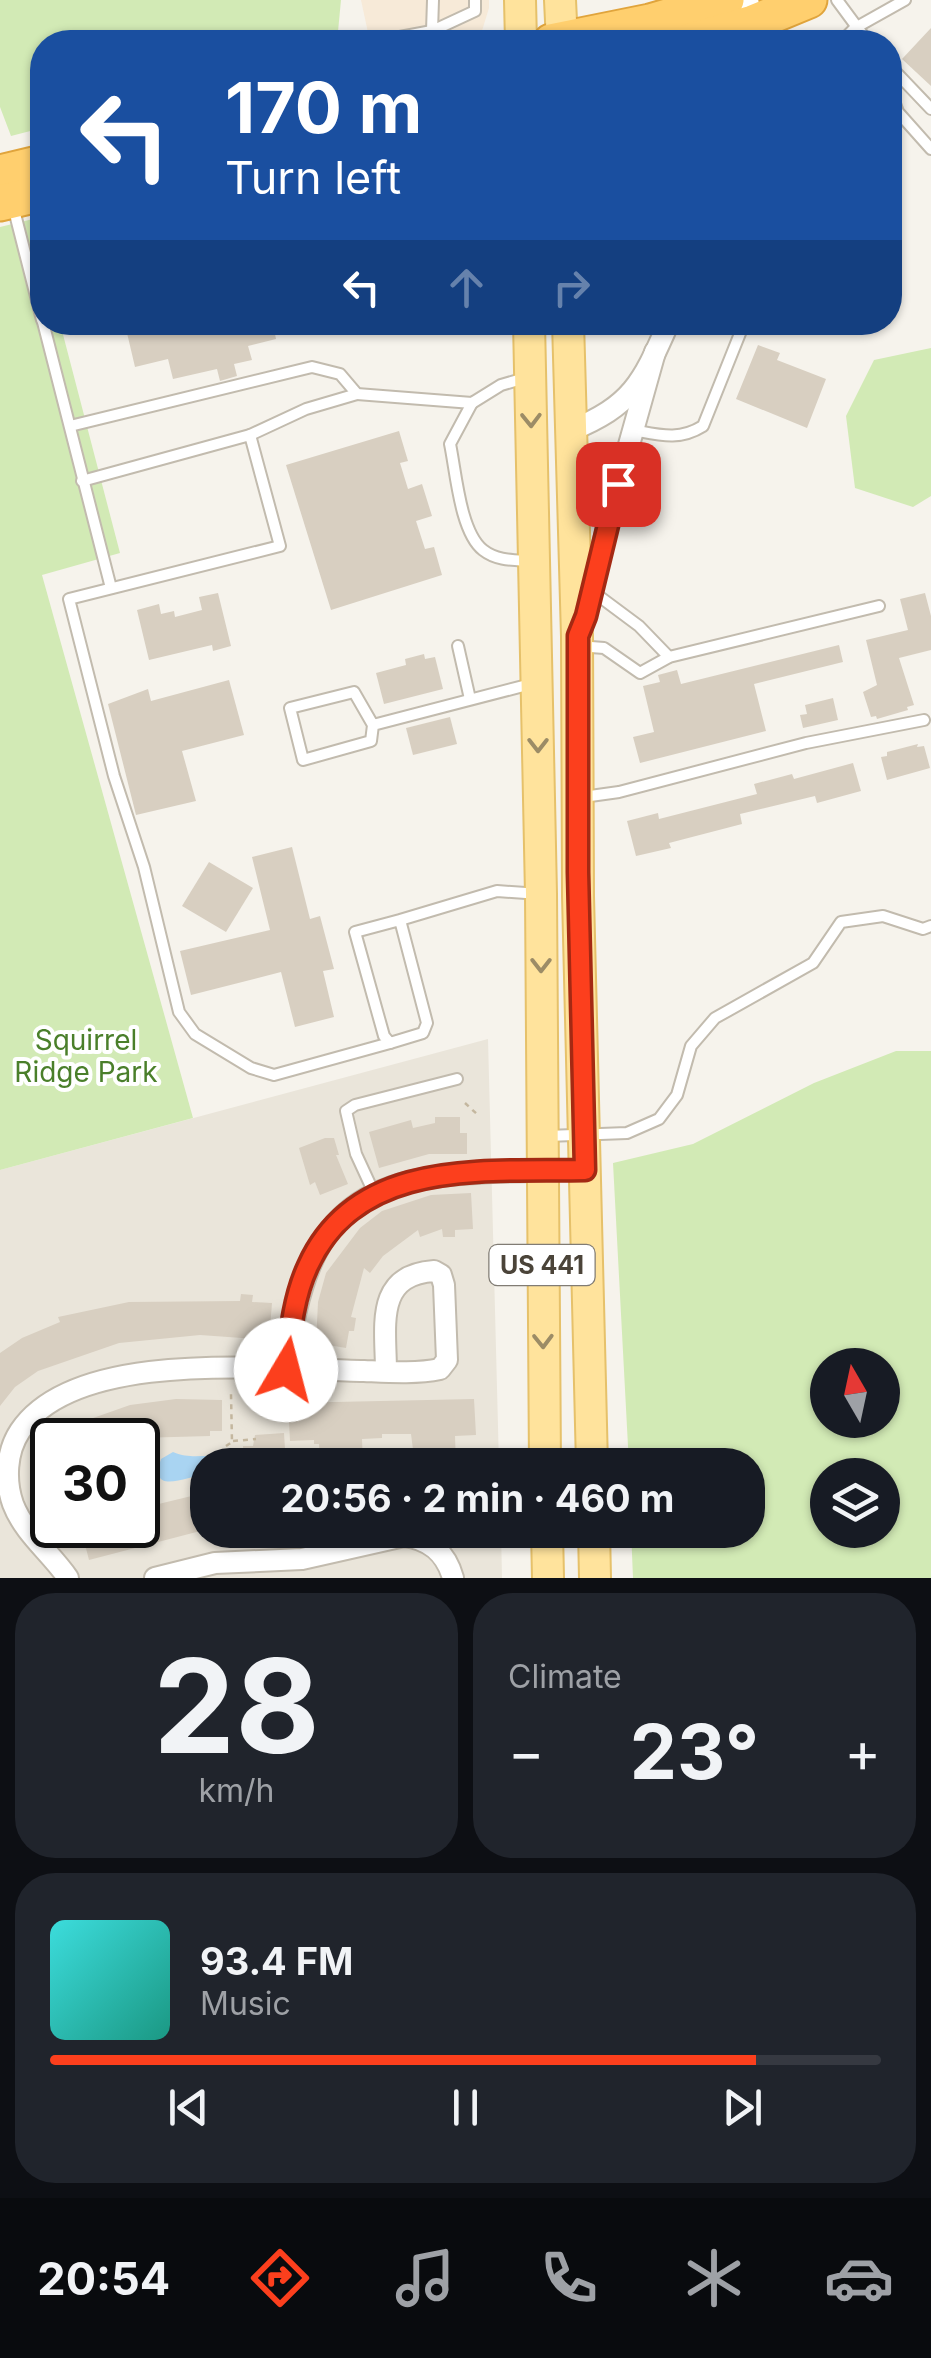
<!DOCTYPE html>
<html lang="en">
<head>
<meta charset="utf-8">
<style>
  :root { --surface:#171b24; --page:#20242c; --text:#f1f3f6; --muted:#9ea1a6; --line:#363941; --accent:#fc3f1d }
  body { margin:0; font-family:Inter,sans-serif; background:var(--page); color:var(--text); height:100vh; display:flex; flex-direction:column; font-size:38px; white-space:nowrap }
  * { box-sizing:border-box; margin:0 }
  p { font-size:32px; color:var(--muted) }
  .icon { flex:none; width:55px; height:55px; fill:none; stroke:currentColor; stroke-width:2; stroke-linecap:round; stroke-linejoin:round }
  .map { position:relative; height:1578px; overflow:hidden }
  .sheet { display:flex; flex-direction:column; gap:15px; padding:15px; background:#0d0f14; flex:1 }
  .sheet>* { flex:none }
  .top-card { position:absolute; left:30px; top:30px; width:872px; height:305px; border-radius:40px; box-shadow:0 2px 8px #0004; background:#1a4fa0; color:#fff; overflow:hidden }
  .needle { width:65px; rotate:351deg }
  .buttons { position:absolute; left:810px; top:1348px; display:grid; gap:20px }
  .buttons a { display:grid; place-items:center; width:90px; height:90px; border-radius:50%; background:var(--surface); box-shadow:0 2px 8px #0004; font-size:50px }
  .speed { position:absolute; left:30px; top:1418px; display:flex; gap:20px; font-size:50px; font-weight:700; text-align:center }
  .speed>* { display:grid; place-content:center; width:130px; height:130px; border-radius:50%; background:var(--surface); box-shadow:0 2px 8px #0004; line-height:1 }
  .speed .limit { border:5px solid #111; border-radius:15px; background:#fff; color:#111 }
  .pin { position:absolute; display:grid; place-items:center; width:85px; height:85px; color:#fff; margin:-42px; border-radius:20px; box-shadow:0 5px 15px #0006 }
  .me { position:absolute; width:110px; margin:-55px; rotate:8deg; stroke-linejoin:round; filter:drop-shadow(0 0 8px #0008) }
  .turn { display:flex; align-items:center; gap:35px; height:210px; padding:0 30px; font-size:45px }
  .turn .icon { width:130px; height:130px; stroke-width:2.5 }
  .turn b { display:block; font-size:70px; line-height:85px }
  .lanes { display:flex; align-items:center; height:95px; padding:0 30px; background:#0003; justify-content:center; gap:50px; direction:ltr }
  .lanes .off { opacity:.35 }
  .big { font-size:75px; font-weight:700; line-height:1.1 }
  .sheet .card { flex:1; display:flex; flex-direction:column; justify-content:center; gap:15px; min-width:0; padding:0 35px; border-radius:40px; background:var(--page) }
  .sheet .dial { align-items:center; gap:0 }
  .dial b { font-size:130px; line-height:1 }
  .song { display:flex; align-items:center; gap:30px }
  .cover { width:120px; height:120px; border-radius:15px; background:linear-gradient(135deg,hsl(180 70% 55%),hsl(170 70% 35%)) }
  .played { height:10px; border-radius:5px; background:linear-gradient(90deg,var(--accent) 85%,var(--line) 85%) }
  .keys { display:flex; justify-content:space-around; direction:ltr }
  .heat { display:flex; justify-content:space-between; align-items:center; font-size:55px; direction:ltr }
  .sheet .tiles { flex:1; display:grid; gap:15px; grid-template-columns:1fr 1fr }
  .card:last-child { grid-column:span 2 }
  .trip { position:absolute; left:190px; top:1448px; width:575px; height:100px; border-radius:40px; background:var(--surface); box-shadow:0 2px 8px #0004; font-weight:700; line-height:100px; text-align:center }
  .tab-bar { display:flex; height:160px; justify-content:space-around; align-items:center; background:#090b0e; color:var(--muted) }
  .tab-bar .icon { width:70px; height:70px }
  .tab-bar .current { color:var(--accent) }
  .tab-bar b { font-size:45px; color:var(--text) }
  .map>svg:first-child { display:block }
  .residential { fill:#eae5da; fill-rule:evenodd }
  .commercial { fill:#f7ead8 }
  .green { fill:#d2eab5; fill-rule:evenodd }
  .water { fill:#a9d4f2 }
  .building { fill:#d8cfc1 }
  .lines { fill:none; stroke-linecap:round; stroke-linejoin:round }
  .lane-casing { stroke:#c2bbae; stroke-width:14 }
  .street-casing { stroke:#c2bbae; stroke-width:24 }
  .primary-casing { stroke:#e6c16a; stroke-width:34 }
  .highway-casing { stroke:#e0a43c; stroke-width:39 }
  .path { stroke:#c4b79f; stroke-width:2.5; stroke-dasharray:5 5; stroke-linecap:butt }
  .lane { stroke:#fff; stroke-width:10 }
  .street { stroke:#fff; stroke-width:20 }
  .primary { stroke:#ffe39c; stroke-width:30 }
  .highway { stroke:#ffcf6e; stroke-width:35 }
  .oneway { stroke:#9c8c66 }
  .route-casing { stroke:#a42913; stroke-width:25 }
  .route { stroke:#fc3f1d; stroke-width:18 }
  .labels { text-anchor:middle; stroke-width:8; stroke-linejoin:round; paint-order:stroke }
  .shield { fill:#fff; stroke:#817c74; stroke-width:2.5 }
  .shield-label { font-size:25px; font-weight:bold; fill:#4b4439 }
  .park-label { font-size:28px; fill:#4a7f2a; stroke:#fff }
</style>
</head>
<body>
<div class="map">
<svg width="931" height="1578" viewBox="0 0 931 1578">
  <rect width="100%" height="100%" fill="#f6f3ec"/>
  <path class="residential" d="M488,1039L499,1465H208V1530H501L502,1578H0V1170ZM52,1440H138V1525H52Z"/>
  <path class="commercial" d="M361,0H489V8L481,34L470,42H370Z"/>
  <g class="green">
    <path d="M0,0H341L337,42H42V128L11,136L0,107Z"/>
    <path d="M33,219L42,255V322L60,323L120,553L42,575L193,1118L0,1170V227Z"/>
    <path d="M931,348V496L913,507L855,488L846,416L874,360Z"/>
    <path d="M896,1051H931V1578H633L631,1530H748V1465H629L613,1163L693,1144L814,1083ZM828,1365H882V1420H828ZM828,1475H882V1530H828Z"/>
  </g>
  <path class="water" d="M173,1452C195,1461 208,1452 227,1458V1465H208L207,1475C192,1473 147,1499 161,1459Z"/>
  <g class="building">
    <path d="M931,28V86L902,59Z"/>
    <path d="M164,322H300L301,327L275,334L276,339L248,346L252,360L234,364L237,376L220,381L217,369L173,379L168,359L135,367L127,333Z"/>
    <path d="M758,345L780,353L777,360L826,379L807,428L736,399Z"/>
    <path d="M399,431L408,461L400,463L408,489L422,484L432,516L416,521L425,549L434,547L442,575L331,610L286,465Z"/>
    <path d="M218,593L231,646L213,651L212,645L149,660L137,610L159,604L161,614L174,611L175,617L202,610L199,597Z"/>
    <path d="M925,593L931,616V650L899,658L914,705L907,707L908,710L877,719L876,716L871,717L863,692L877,685L866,640L908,630L900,599Z"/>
    <path d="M839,645L843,662L754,684L766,731L640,763L633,737L654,732L643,686L660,682L658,675L677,670L681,684Z"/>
    <path d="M424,654L425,659L435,657L443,689L384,704L376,673L406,665L405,659Z"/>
    <path d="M229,680L244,735L182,751L196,801L136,815L108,704L148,689L151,701Z"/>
    <path d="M833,698L838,720L803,728L800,715L807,714L805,705Z"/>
    <path d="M450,717L457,744L413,755L406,728Z"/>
    <path d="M918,744L917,747L924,746L930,768L887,780L881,757L887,756V752Z"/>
    <path d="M853,763L861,791L817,803L815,796L740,814L742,824L669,843L671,848L636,856L627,821L658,813L659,819L757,794L754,784L792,774L794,779Z"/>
    <path d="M292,847L310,919L320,916L334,969L323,971L334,1017L295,1027L281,972L191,995L180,951L270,930L252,857Z"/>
    <path d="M209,862L253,888L226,932L182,906Z"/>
    <path d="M435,1117H460V1133H467V1154H429L379,1168L369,1132L411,1120L413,1128L435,1123Z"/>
    <path d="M325,1138H334L339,1155H336L348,1184L320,1195L315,1182L310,1185L299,1148Z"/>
    <path d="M471,1193L473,1229L455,1230V1237H443L442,1229L420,1237L418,1230L383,1256L370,1273L364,1268L351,1317L356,1318L354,1331H349L346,1348L316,1343L318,1302L326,1273L360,1228L382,1211L431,1195Z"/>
    <path d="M241,1294L253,1295L252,1302L272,1303L269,1340L200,1335L119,1343L38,1371L15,1387L0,1406V1353L22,1338L60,1322L58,1317L129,1302L240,1301Z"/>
    <path d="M176,1399L222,1400V1431H210V1436L66,1440L62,1429L130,1405Z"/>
    <path d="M474,1399L476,1435L455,1436L456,1465H415L411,1434H382V1438L362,1439L363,1465H320L319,1444H314V1440L290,1441L288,1403Z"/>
    <path d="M284,1433L286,1465H244L243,1446H253L255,1435Z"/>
    <path d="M52,1468V1516H43L39,1469Z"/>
    <path d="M208,1492V1529L89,1560L80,1525H138V1509Z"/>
  </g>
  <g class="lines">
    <g class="lane-casing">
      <g id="lane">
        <path d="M433,0L432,31L475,11V0"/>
        <path d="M837,0L868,42"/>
        <path d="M373,42L432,31L442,42"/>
        <path d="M841,42L855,28L905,0"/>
        <path d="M890,66L931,109"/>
        <path d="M890,90L898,112L931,149"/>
        <path d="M13,206L42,320"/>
        <path d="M43,322L111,588"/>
        <path d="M472,403L450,444C456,472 460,532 483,550C497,561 514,560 530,561"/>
        <path d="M70,426L312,367L340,374L357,394L472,403L501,385L525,378"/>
        <path d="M633,430C660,435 679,441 703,426L741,331V322"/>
        <path d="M250,435L306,409L357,394"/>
        <path d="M82,481L250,435L280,546L69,599L114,776L144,867L179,1012L195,1034L251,1068L274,1075L390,1043"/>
        <path d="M592,591L639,626L669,657"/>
        <path d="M458,646L470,699"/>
        <path d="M578,646L604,648L640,673L669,657L879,606"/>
        <path d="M373,725L354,692L290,708L303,760L371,741L373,725L531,684"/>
        <path d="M583,797L619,792L806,743L924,720"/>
        <path d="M400,920L355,932L384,1036L390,1043L423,1033L427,1023L400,920L497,891L540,894"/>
        <path d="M547,1136L627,1133L659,1119L677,1095L691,1046L715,1018L813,963L841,922L883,916L923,929L931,926"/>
        <path d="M374,1193L356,1154L346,1111L355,1105L457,1079"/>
      </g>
    </g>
    <g class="street-casing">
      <g id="street">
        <path d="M748,0L757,42"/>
        <path d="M570,431C633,405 642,383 669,322"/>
        <path d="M584,620L618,484L655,352"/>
        <path d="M286,1370C307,1190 373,1172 541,1171"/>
        <path d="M68,1578C51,1553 24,1533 13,1504C5,1481 6,1452 20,1431C76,1347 275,1370 364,1371C388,1372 416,1374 440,1369L447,1360L444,1285L441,1275L434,1271C374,1275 386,1327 386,1372"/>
        <path d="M155,1578L215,1563L302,1559L404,1536C430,1539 446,1553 453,1578"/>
      </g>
    </g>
    <g class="primary-casing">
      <g id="primary">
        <path d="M520,0L521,42"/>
        <path d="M560,0L562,42"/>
        <path d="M529,322L541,894L545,1465"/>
        <path d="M568,322L577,636L578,896L592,1465"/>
        <path d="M547,1530L548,1578"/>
        <path d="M594,1530L595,1578"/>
      </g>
    </g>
    <g class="highway-casing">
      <g id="highway">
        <path d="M551,42L650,22L726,0"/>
        <path d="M687,42L753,23L809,0"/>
        <path d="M0,173L42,163"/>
        <path d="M0,203L42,193"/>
      </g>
    </g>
    <g class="path">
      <path d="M465,1103L479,1116"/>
      <path d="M233,1441L256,1439"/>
      <path d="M226,1446L232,1442L231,1394"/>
    </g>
    <use href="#lane" class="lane"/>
    <use href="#street" class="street"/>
    <use href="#primary" class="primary"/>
    <use href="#highway" class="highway"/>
  </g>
  <defs><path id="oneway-chevron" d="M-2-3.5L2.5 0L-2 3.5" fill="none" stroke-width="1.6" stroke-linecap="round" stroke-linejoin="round" transform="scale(2.5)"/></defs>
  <g class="oneway">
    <use href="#oneway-chevron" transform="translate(531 420) rotate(89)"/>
    <use href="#oneway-chevron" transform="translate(538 745) rotate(90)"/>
    <use href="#oneway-chevron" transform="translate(541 965) rotate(90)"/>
    <use href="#oneway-chevron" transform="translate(543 1341) rotate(89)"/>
  </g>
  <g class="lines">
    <g class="route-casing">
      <path id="route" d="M286,1370C290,1335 293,1298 308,1266C357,1157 486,1172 585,1170L578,872V636L586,616L618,484"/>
    </g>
    <use href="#route" class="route"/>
  </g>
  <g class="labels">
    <rect class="shield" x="489.5" y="1245" width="105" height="40" rx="8"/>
    <g class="shield-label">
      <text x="542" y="1274">US 441</text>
    </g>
    <g class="park-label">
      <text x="86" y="1050">Squirrel<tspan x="86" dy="32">Ridge Park</tspan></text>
    </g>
  </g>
</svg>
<div class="buttons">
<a><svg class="needle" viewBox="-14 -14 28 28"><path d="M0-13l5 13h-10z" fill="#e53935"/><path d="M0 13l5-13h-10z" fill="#9ea1a6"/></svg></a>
<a><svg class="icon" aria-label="layers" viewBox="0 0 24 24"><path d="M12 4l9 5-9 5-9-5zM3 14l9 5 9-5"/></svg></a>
</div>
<div class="speed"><div class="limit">30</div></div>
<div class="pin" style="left:618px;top:484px;background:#d93025"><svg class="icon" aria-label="arrive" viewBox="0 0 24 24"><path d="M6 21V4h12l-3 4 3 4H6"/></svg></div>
<svg class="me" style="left:286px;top:1370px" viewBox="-20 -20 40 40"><circle r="19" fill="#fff"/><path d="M0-13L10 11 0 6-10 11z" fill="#fc3f1d"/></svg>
<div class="trip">20:56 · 2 min · 460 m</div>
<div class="top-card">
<div class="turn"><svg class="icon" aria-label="left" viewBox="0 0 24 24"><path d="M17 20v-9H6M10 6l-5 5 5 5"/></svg><div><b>170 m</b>Turn left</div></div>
<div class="lanes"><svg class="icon" aria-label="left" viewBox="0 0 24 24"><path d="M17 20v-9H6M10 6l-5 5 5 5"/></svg><svg class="icon off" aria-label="ahead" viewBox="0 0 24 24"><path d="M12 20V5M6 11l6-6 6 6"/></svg><svg class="icon off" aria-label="right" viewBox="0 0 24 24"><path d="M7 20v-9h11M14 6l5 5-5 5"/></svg></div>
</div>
</div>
<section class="sheet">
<div class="tiles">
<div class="card dial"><b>28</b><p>km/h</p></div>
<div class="card"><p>Climate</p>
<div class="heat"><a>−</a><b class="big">23°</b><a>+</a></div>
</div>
<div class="card">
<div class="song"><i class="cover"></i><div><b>93.4 FM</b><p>Music</p></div></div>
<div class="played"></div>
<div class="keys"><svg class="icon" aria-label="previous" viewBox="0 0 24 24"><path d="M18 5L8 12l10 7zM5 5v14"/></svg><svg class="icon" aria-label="pause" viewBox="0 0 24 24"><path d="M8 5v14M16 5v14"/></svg><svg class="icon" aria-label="next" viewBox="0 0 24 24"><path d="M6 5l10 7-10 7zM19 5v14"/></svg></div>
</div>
</div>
</section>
<nav class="tab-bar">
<b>20:54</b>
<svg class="icon current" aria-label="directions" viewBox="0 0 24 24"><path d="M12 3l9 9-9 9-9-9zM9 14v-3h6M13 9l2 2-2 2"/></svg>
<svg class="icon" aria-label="music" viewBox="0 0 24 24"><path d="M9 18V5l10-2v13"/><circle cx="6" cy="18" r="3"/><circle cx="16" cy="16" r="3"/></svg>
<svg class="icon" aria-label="phone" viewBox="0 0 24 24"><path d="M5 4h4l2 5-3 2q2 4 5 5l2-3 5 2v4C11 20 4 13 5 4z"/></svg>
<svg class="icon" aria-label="climate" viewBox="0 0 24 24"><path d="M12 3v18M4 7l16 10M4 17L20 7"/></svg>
<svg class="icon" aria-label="car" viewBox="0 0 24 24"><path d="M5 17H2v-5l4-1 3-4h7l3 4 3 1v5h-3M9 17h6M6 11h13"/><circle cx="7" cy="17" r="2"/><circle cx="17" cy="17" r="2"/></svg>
</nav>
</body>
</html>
